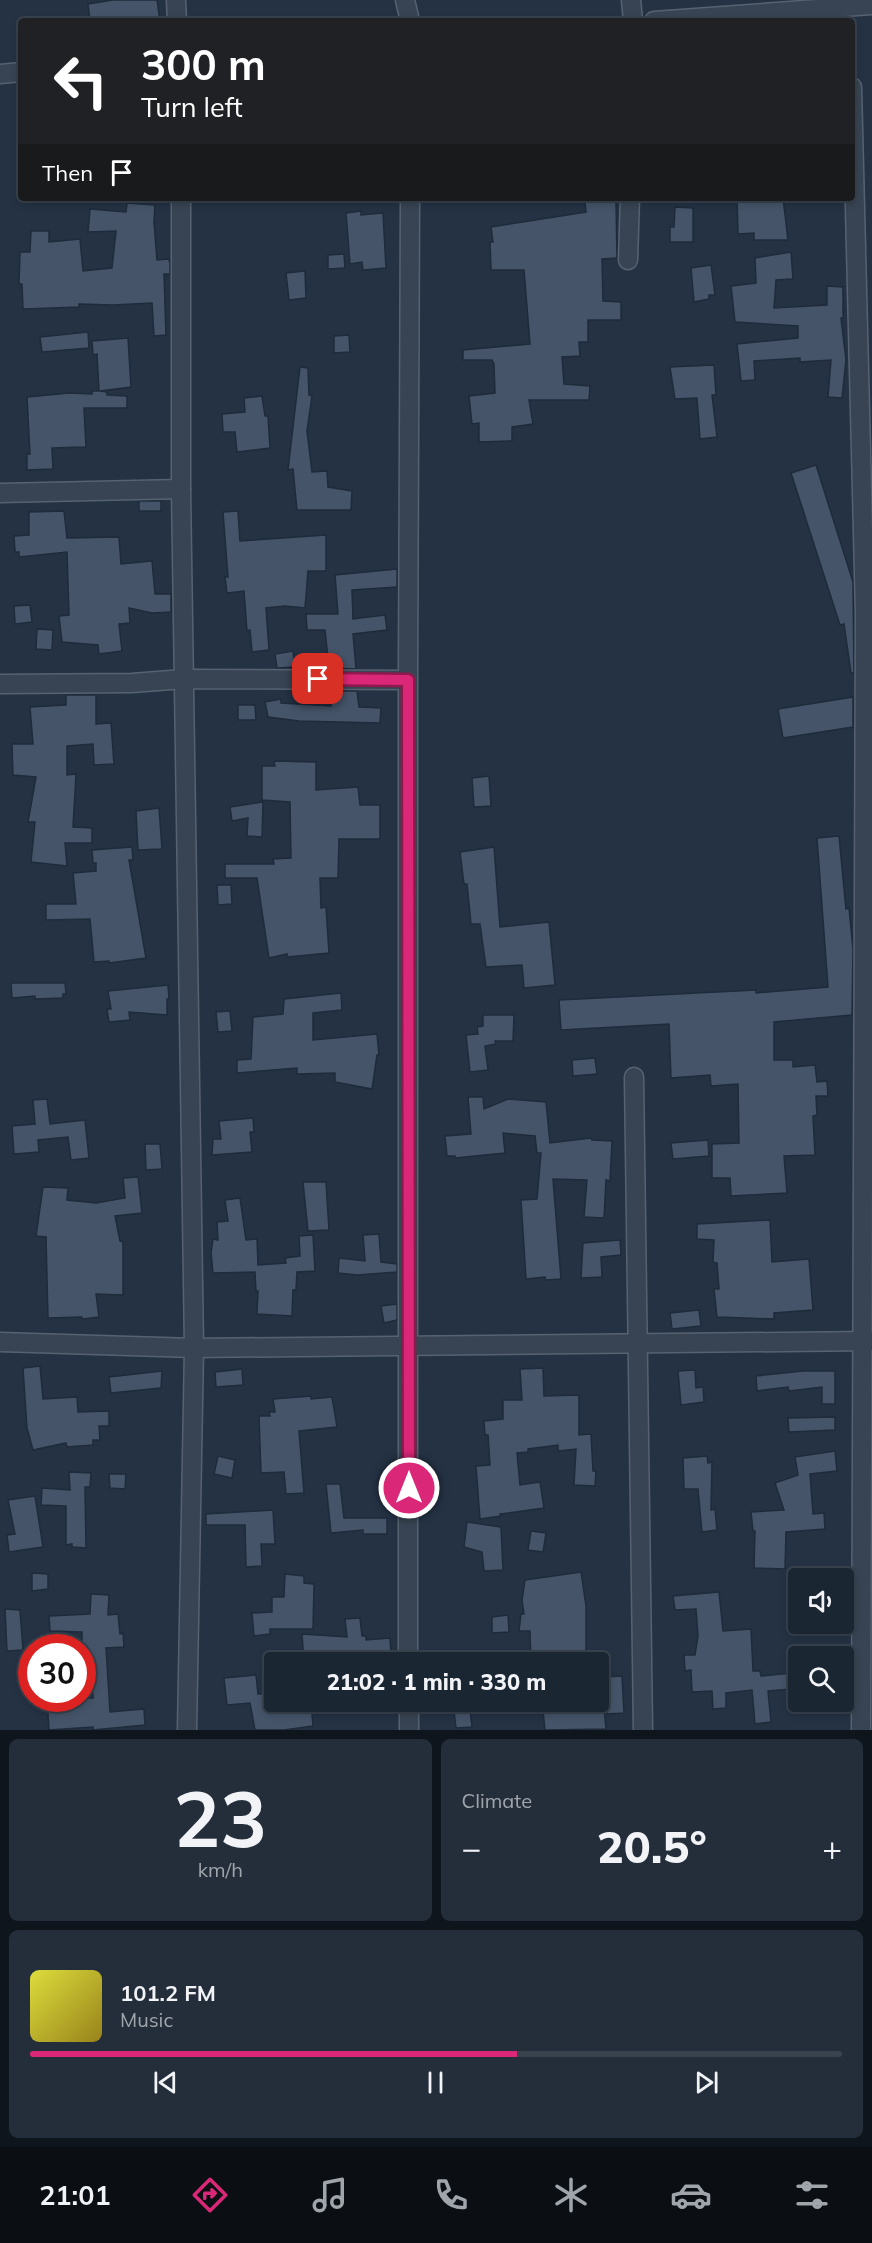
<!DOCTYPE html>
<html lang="en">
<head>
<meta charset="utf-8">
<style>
  :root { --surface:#1b2633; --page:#242e3b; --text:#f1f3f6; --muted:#a0a5ac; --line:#39434e; --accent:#db2777 }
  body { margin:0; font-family:Mulish,sans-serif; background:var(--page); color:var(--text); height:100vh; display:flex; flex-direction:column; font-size:22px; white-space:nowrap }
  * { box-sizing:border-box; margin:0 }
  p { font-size:20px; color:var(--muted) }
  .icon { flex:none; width:33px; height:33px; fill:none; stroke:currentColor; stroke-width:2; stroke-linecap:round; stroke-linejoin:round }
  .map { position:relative; height:1730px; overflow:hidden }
  .sheet { display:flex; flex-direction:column; gap:9px; padding:9px; background:#0f151c; flex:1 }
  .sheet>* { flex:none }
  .banner { position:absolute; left:18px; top:18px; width:837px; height:183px; border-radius:6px; box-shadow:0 3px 9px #0003,0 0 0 2px var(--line); background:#202124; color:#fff; overflow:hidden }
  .fabs { position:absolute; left:788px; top:1568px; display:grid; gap:12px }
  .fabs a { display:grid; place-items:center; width:66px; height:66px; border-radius:6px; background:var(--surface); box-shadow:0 3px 9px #0003,0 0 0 2px var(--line); font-size:30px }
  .speed { position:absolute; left:18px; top:1634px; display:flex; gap:12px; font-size:30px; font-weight:700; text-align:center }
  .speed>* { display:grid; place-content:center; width:78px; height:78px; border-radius:50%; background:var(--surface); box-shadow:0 3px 9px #0003,0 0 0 2px var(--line); line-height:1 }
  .speed .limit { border:9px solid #d22; background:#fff; color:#111 }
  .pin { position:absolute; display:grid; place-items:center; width:51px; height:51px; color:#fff; margin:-26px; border-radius:12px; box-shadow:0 3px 9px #0006 }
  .me { position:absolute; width:66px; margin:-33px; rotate:0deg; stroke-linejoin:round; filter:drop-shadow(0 0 4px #0008) }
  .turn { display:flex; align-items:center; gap:21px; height:126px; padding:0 24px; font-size:27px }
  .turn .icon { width:78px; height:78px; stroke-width:2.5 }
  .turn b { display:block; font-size:42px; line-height:51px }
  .then { display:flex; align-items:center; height:57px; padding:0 24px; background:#0003; gap:12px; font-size:22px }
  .big { font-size:45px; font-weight:800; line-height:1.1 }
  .sheet .widget { flex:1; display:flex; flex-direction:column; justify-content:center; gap:9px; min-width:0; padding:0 21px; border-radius:9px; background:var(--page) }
  .sheet .dial { align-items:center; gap:0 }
  .dial b { font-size:78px; line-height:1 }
  .song { display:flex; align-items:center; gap:18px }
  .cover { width:72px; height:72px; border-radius:9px; background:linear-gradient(135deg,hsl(60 70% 55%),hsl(50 70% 35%)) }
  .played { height:6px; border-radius:3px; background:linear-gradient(90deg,var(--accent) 60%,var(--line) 60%) }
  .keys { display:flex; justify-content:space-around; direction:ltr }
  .heat { display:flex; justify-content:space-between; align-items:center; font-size:33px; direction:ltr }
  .sheet .tiles { flex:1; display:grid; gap:9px; grid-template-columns:1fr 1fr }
  .widget:last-child { grid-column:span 2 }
  .trip { position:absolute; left:264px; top:1652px; width:345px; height:60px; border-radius:6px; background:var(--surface); box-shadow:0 3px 9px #0003,0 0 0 2px var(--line); font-weight:800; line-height:60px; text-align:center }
  .dock { display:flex; height:96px; justify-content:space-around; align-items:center; background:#0b0f14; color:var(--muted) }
  .dock .icon { width:42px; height:42px }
  .dock .on { color:var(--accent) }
  .dock b { font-size:27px; color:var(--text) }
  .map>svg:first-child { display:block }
  .building { fill:#455469; stroke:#1f2b3b; stroke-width:1.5 }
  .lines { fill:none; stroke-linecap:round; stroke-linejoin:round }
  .minor-casing { stroke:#576271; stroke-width:21 }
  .minor { stroke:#384453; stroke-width:18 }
  .route-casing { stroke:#8e194d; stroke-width:15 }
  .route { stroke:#db2777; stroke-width:10 }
</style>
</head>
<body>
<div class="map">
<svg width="872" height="1730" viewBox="0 0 872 1730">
  <rect width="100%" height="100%" fill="#243244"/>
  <g class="building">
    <path d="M113,0H157L160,21H90L88,4Z"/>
    <path d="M737,198H783L788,240H754V233L738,234Z"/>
    <path d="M585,202H616L617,258L602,259L603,301L621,302V320H588V342H579L580,356L562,357L564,384L590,386L589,400H529L533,424L512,427V441L479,442V423L472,424L469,396L495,393L494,364L492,360H463V350L530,344L524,270H491L490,242H493L491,227L586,212Z"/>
    <path d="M127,203L155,205L154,222L157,260L169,259L170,264V274H164L166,335L154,336L152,303L113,305L79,304V307L23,309L22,284H19L20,252H30L31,231H49V242L80,239L83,271L112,268L116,231L88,232L90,209L126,212Z"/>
    <path d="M675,207L693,208V242H670V227H674Z"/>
    <path d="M361,211V215L383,213L386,268L363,270L362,262L350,264L346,213Z"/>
    <path d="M791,252L793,279L776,280L774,308L827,305V286L843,287V318H841L846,360L842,398L828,397L831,360L800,362V358L754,361L755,380L741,381L737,344L798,338V326L735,322L731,286L756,283L755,258Z"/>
    <path d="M344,254L345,268L328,269V255Z"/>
    <path d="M711,265L715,295H709V299L694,302L691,268Z"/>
    <path d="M305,271L306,298L289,300L286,273Z"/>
    <path d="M88,332L89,348L42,352L40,337Z"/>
    <path d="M349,335L350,352L334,353V336Z"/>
    <path d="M128,338L131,387L100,391L107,392V395L127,396V408H84L86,447L52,448L53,469L27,470V454H30L27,397L69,393L92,394V391H99L97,354L93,355L92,341Z"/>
    <path d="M714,365L716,395H712L717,437L700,439L697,398L675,399L670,367Z"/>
    <path d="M300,367L308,368L309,395L312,396L307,431L312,472L327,471L328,487L352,491L351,510H297L293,469L288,470Z"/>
    <path d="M262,396L265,416H268L270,448L237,452L235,432H223L222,414L245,412L244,398Z"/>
    <path d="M816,465L853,582L854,673H851L844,624L840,625L791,473Z"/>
    <rect x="139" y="501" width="22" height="10"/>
    <path d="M64,511L67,538L119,537L121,564L152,561L155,594H171V612L152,613L129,608L130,623L119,624L122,651L99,654L98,645L62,642L59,616L69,615L67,552L19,557V552H15L14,536L29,535V512Z"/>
    <path d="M238,511L240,541L326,535V571H308L305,608L285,606L266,608L269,650L252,652L250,630L247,631L244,591L227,593L225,577H228L223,512Z"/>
    <path d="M397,569V587L352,590L353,619L385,615L387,630L353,634L356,669L329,668L325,630H307L306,614H338L335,575Z"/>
    <path d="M30,605L32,622L15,624L14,606Z"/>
    <path d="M37,629L53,630L52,650L36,649Z"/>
    <path d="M293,651L295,667L277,668L275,654Z"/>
    <path d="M330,691H357L359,707L381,708L380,723L299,721L268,717L265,702L281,699V703L331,706Z"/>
    <path d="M66,695H96V724L111,723L114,764L94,765L93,744L67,746V775L76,774L73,827L92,828V843H65L67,866L31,862L35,822H28L36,777L13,775L12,744H33L30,707L66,705Z"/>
    <path d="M853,697V727L783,738L778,709Z"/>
    <path d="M238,705H255L256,720H238Z"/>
    <path d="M274,761L316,762V790L358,787L360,805H380V839H339L338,878H320L321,908L326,907L329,953L287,957V954L269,958L257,878H225V864H274L273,859L291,858L290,802L262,800V766H275Z"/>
    <path d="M489,776L491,806L474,807L472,778Z"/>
    <path d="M263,802L262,837L247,836L248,818L232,821L230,807Z"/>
    <path d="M159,808L162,849L138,850L136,811Z"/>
    <path d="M839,836L846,909L849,908L853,949L852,1015L774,1022V1060H793V1067L815,1065L817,1082L827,1081L828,1096H816L817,1115L813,1116L815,1155L784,1156L787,1193L731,1196L730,1178H712V1144L739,1143L738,1084L711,1086L710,1075L671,1078L669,1024L561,1030L559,1000L756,990V993L828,987L817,838Z"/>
    <path d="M132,847L133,860H129L146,958L109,963V961L94,962L90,919L46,920V904H76L73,873L96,871V863H93L92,850Z"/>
    <path d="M494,847L500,927L549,922L555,985L524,988L522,965L486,967L480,924H471L467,884H464L460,852Z"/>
    <path d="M217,885H231L232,904L218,905Z"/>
    <path d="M11,983H65L66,994H63V998L35,999V996L12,998Z"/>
    <path d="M168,985L169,999H167V1015L129,1012L130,1020L109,1022L107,1009H111L108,991Z"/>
    <path d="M341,993L342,1010L313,1013V1040L377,1034L379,1055H377L372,1089L335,1082V1073L297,1074V1068L237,1073V1060L251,1059L253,1017L283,1014L284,999Z"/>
    <path d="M230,1011L232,1031L218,1032L216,1012Z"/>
    <path d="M483,1015H514L513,1041H495L496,1044L485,1046L488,1070L470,1072L466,1035L478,1034L477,1027L483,1026Z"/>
    <path d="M595,1058L597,1074L573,1076L572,1060Z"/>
    <path d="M468,1097H483L484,1109L508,1099L546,1102L550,1143L591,1138L592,1140L612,1141L610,1181L606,1180L604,1218L584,1217L587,1180L553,1179L561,1279L546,1280L545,1277L526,1279L521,1200L537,1199L541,1153H537L535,1136L503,1133L505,1153L455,1158V1156H447L445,1136L471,1134Z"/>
    <path d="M47,1099L50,1124L85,1120L89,1158L71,1160L68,1137L38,1140L39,1152L14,1154L12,1126L35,1124L33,1100Z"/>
    <path d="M253,1118L254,1132H250L252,1152L212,1155L213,1139H221L219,1121Z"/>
    <path d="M708,1140L709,1156L673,1159L671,1143Z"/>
    <path d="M145,1144H160L162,1169L146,1170Z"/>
    <path d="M138,1177L142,1213L115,1216L120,1241L123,1242V1295L96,1294L99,1317L82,1319V1317L48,1318L46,1237L36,1236L43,1187L68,1188L67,1200L96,1203L125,1198L123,1178Z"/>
    <path d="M303,1182H326L329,1230L308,1231Z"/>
    <path d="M240,1198L246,1240L257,1239L258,1265L286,1263L285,1258L300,1256L299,1236L313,1235L315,1271L297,1272L296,1290H293L292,1316L257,1314L258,1291L256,1292L255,1272L213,1273L211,1253L213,1239L218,1240L217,1222L228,1221L225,1200Z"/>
    <path d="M770,1220L772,1262L809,1259L813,1310L774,1313V1319L717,1317L714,1289H719L717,1263L713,1262L714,1240L697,1239V1224Z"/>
    <path d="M379,1234L381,1262L397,1264V1272L357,1275L338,1273L339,1258L365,1261L363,1235Z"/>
    <path d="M620,1240L621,1255L601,1257L602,1277L581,1278L583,1243Z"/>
    <path d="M397,1304V1320L384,1323L381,1306Z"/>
    <path d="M699,1310L701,1326L672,1329L670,1313Z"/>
    <path d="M40,1366L43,1399L77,1397L78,1412L109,1411V1426H99L100,1440H93V1445L67,1447L66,1443L33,1450L27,1428L23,1368Z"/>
    <path d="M543,1368L544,1396L579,1395V1435L591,1434L593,1471H596L595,1486L574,1485L576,1449L558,1451V1445L528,1449V1452L517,1453L520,1485L540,1482L544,1508L500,1514L501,1516L480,1519L476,1466L490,1465L488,1435H485L484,1421L503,1419V1400H522L520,1369Z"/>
    <path d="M242,1369L243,1385L216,1387L215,1372Z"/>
    <path d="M695,1370L696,1388L703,1387L704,1402L681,1405L678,1371Z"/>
    <path d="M162,1371L161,1388L111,1393L109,1377Z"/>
    <path d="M803,1371H835V1404H822V1387L789,1391L788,1387L757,1391L756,1376Z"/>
    <path d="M311,1396V1399L332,1397L337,1427L299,1431L304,1493L286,1494L284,1472L261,1473L259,1416H270L269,1412H275L273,1399Z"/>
    <path d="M835,1417V1430L789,1432L788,1418Z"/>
    <path d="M835,1451L837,1471L810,1474L813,1514L824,1513L825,1529L786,1532L785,1569L754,1568L755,1531H753L751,1512L784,1510L775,1483L798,1475L795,1457Z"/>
    <path d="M218,1456L235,1460L232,1478L214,1474Z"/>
    <path d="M707,1456L708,1463L712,1462L711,1510L715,1509L717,1530L702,1532L698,1489H684L683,1458Z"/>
    <path d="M69,1472L91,1473L90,1487H85L86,1548L72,1547V1544L66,1545V1506L41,1505L42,1488L70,1490Z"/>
    <path d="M109,1474H126L125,1489L110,1488Z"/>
    <path d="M326,1484H340L344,1518H387V1534H363V1530L331,1533Z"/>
    <path d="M35,1496L43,1547L9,1552L7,1535L15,1534L8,1500Z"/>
    <path d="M273,1510L275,1544H261L262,1566L246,1567L245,1525H206V1514Z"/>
    <path d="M467,1522L501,1527L503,1570L484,1571L482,1552L464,1547Z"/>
    <path d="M531,1531L546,1533L543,1552L528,1550Z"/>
    <path d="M581,1572L586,1606V1662H531L530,1631H519L521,1614H524L522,1600L525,1580Z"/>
    <path d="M32,1573L48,1574V1589L32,1591Z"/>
    <path d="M285,1574L304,1576V1583L314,1584L313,1629H270V1634L254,1636L252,1613L272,1612V1597H284Z"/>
    <path d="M719,1592L723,1631L751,1629L753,1671H760L761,1676L791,1673L792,1689L768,1691L771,1722L755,1724L752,1690L726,1693V1708L713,1709L712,1691L692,1692L691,1670L685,1671L684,1655H695L698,1636L696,1609L675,1610L673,1596Z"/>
    <path d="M91,1594L109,1595L108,1615L118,1614L120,1634L123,1633L124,1647L106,1648L110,1712L144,1709L145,1725L93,1730V1727L49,1730L47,1698H93L91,1669L82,1670V1632L50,1631L49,1616L90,1614Z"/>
    <path d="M5,1609L20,1610L23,1650L7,1651Z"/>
    <path d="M508,1615L509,1632L492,1633V1617Z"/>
    <path d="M360,1618L362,1636H366V1640L390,1638L391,1653H388V1662H304L302,1634L347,1637L345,1619Z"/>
    <path d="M256,1675L258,1694L274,1693V1701H311L313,1726L284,1730H255L250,1703L227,1705L224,1678Z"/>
    <path d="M622,1676L624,1713L607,1714L605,1677Z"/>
    <path d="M542,1701H558L560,1712L604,1708L606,1729L545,1730Z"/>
    <path d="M470,1710L472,1727L456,1728L454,1711Z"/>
  </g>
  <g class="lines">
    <g class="minor-casing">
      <g id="minor">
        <path d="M176,0L177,21"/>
        <path d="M405,0L410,21"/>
        <path d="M631,0L633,21"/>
        <path d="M654,21L872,5"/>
        <path d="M0,74L21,72"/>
        <path d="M852,87L865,614L861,1730"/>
        <path d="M181,198V489L194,1348L187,1730"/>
        <path d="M628,260L630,198"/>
        <path d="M0,493L181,489"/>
        <path d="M0,684L132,683L184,679L408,680"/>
        <path d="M634,1077L643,1730"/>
        <path d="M0,1342L194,1348L872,1341"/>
        <path d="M408,1662V680L410,198"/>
        <path d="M409,1701V1730"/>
      </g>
    </g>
    <use href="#minor" class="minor"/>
  </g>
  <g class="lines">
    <g class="route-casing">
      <path id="route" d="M318,679L408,680L409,1488"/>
    </g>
    <use href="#route" class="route"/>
  </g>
</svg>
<div class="fabs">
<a><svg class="icon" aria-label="sound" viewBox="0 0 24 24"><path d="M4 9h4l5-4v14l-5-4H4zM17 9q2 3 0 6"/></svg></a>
<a><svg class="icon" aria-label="search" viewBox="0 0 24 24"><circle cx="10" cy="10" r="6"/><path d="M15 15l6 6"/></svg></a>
</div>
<div class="speed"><div class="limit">30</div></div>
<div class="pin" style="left:318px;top:679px;background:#d93025"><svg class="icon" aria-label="arrive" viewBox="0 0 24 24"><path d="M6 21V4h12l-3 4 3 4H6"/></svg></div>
<svg class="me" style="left:409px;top:1488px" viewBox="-20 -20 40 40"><circle r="17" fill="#db2777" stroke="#fff" stroke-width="3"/><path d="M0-11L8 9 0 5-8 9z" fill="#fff"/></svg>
<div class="trip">21:02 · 1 min · 330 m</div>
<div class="banner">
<div class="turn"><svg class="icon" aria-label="left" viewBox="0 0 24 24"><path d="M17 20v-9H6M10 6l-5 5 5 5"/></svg><div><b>300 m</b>Turn left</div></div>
<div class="then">Then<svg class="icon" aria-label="arrive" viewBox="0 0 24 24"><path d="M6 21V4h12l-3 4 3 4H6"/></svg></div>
</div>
</div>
<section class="sheet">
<div class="tiles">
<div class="widget dial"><b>23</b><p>km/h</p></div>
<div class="widget"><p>Climate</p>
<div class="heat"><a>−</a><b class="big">20.5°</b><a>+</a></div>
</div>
<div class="widget">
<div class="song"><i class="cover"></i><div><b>101.2 FM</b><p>Music</p></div></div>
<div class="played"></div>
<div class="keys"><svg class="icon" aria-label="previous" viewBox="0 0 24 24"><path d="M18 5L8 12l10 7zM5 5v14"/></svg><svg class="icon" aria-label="pause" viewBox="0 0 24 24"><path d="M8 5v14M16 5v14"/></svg><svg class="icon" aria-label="next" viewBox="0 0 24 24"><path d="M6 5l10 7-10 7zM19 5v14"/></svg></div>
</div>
</div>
</section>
<nav class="dock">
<b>21:01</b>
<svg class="icon on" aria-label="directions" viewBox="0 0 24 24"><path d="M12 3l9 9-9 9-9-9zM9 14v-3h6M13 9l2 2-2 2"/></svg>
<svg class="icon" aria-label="music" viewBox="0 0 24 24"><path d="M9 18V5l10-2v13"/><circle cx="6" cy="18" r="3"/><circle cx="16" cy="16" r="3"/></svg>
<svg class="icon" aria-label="phone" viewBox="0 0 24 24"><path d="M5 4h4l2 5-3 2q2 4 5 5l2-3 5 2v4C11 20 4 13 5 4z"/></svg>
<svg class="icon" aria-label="climate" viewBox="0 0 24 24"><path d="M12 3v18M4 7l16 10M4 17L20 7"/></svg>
<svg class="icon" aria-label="car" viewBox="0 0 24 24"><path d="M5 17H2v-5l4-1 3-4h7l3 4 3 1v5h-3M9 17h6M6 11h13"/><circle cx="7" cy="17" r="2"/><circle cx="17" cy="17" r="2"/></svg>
<svg class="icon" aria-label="filters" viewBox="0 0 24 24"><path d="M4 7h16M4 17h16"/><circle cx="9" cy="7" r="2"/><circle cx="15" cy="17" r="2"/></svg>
</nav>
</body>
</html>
